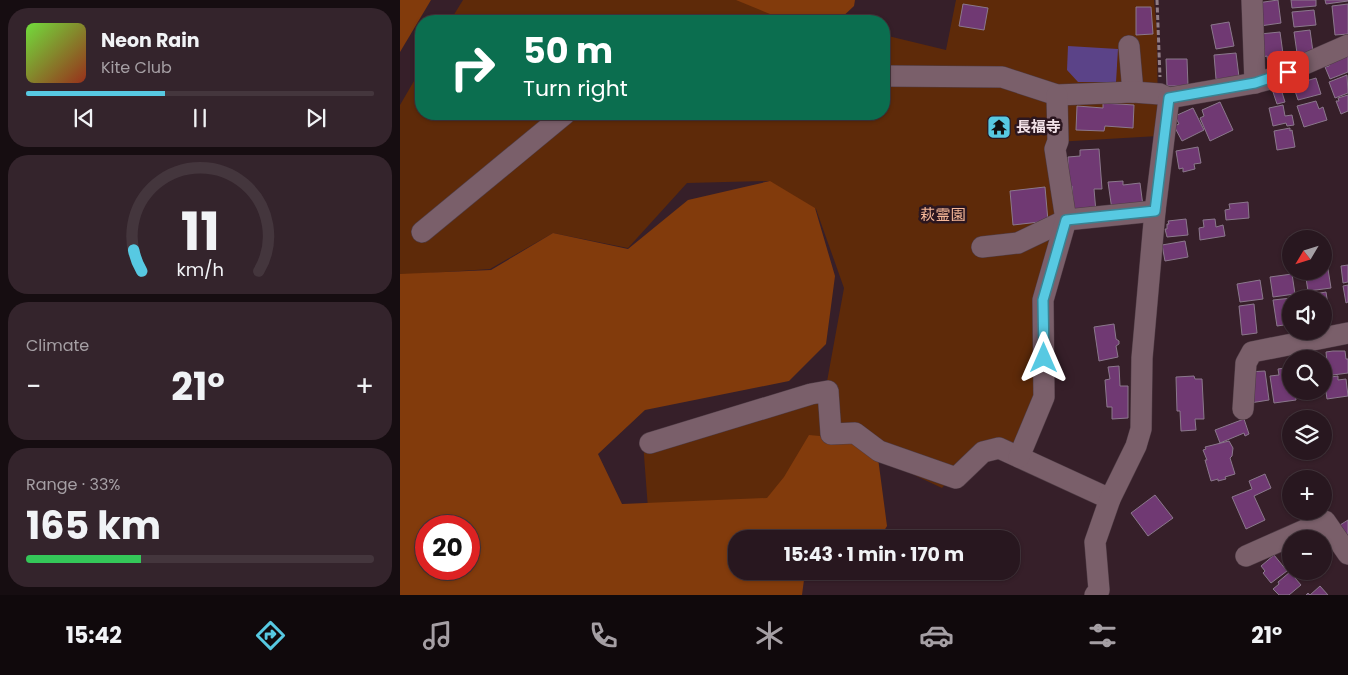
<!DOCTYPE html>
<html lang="en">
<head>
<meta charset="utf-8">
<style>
  :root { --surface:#28171f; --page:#34242c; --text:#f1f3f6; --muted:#a59fa4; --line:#44363d; --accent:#57c9e2 }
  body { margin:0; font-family:Poppins,"Noto Sans JP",sans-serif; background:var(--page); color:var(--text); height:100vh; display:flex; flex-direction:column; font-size:19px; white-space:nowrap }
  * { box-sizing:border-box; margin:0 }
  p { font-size:16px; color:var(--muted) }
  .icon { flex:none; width:28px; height:28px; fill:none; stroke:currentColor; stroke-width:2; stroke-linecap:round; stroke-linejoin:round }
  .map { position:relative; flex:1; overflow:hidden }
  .drawer { display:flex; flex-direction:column; gap:8px; padding:8px; background:#160d11; width:400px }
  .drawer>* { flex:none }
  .banner { position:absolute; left:15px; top:15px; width:475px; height:105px; border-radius:20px; box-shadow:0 1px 4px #0004,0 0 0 1px var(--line); background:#0b6e4f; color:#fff; overflow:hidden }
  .needle { width:32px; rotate:232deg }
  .buttons { position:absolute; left:882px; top:230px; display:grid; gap:10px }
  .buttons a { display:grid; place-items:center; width:50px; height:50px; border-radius:50%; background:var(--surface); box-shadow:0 1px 4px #0004,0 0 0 1px var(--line); font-size:25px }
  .speed { position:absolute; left:15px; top:515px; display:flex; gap:10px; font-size:25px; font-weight:700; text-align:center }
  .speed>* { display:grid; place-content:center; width:65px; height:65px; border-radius:50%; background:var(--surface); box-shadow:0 1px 4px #0004,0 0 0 1px var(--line); line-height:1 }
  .speed .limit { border:8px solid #d22; background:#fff; color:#111 }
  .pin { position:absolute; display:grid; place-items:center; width:42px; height:42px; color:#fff; margin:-21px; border-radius:10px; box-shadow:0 2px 8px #0006 }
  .me { position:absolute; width:55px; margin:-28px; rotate:0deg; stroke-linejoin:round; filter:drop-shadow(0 0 4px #0008) }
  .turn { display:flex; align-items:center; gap:18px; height:105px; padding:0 25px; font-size:22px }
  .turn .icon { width:65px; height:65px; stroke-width:2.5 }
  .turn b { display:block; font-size:35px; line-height:42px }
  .big { font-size:38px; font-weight:700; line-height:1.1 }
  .drawer .tile { flex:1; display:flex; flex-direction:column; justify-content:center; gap:8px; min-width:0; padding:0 18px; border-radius:20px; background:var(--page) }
  .drawer .dial { align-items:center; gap:0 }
  .dial svg { height:130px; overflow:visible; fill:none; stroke:var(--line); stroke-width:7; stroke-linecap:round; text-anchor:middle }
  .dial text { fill:var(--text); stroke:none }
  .song { display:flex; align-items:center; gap:15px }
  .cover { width:60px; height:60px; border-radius:8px; background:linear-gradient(135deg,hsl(100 70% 55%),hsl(10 70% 35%)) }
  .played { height:5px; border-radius:2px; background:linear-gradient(90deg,var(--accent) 40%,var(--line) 40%) }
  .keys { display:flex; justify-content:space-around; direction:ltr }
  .heat { display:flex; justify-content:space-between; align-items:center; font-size:28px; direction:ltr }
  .charge { height:8px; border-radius:4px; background:linear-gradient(90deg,#34c759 33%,var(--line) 0) }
  .trip { position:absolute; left:328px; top:530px; width:292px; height:50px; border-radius:20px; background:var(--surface); box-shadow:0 1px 4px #0004,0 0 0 1px var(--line); font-weight:700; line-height:50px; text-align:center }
  .menu { display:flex; height:80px; justify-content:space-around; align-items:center; background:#10090c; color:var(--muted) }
  .menu .icon { width:35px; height:35px }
  .menu .on { color:var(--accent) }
  .menu b { font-size:22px; color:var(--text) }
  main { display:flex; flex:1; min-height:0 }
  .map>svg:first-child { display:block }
  .green { fill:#5e2a09 }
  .forest { fill:#823b0c; fill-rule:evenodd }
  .water { fill:#5b4388 }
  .building { fill:#703973; stroke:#8b788c }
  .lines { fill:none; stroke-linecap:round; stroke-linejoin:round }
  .minor-casing { stroke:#4f3c45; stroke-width:22 }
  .path { stroke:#917d85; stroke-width:3; stroke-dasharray:5 2.5; stroke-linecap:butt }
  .minor { stroke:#7a5f6a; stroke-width:21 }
  .route-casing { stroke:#398393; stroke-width:12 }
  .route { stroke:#57c9e2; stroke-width:9 }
  .labels { text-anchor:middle; stroke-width:5; stroke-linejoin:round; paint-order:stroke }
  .poi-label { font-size:15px; font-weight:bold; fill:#f2e2e8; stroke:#2b161f; text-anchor:start }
  .park-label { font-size:15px; fill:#f8b999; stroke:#2b161f }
</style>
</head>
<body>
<main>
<section class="drawer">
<div class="tile">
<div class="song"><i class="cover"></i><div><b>Neon Rain</b><p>Kite Club</p></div></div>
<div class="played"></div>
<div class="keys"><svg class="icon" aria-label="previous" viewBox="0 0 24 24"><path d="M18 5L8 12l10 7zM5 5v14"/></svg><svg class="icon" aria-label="pause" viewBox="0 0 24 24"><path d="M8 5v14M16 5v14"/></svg><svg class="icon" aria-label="next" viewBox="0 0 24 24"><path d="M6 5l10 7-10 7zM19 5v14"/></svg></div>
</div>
<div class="tile dial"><svg viewBox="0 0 100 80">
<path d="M14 69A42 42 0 1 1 86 69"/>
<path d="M14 69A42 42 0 0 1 9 56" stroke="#57c9e2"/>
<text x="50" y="56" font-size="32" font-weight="700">11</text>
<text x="50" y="72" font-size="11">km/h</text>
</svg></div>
<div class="tile"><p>Climate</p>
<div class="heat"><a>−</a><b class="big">21°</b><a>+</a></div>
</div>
<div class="tile"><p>Range · 33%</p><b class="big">165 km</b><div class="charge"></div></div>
</section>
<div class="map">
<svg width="948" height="595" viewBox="0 0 948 595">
  <rect width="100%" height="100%" fill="#361f29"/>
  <g class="green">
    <path d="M63,0H344L429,21H50Z"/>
    <path d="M556,0H754L757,31L758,136L656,142L663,224L637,396L613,449L576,447L542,488L478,458L387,514L249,522L243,442L426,387L444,288L416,209L369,181L287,183L228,248L153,233L90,269L1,275L0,274V105L21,69V114H484V35L546,50Z"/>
  </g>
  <g class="forest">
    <path d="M0,0H31L0,52Z"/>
    <path d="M336,0H455L454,6L438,21H387Z"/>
    <path d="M370,181L415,208L435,276L426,344L389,381L245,410L198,454L222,504L367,498L384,477L409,435L452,439L478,458L487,526L479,539H336V571H407L405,572L402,595H0V274L91,270L153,233L228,249L288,200ZM26,526H69V569H26Z"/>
  </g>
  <path class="water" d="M668,46L718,49L716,82H678L667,70Z"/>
  <g class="building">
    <path d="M878,0L881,23L860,26L857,3Z"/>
    <path d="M891,0H916V6L892,8Z"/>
    <path d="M925,0H948V1L926,4Z"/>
    <path d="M563,4L588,8L584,30L559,26Z"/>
    <path d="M948,4V34L935,35L932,6Z"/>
    <path d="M736,7H751L753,34L736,35Z"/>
    <path d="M914,10L916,25L894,27L892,12Z"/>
    <path d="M829,22L834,46L816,49L811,25Z"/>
    <path d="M910,30L913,52L897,53L894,32Z"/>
    <path d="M880,32L884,61L868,63L867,56L862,57L860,34Z"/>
    <path d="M836,53L839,77L816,79L814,55Z"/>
    <path d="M948,56V72L930,79L925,67L929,66V63Z"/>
    <path d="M766,59H787L788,86H767Z"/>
    <path d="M947,75L948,93L935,98L929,82Z"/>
    <path d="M905,77L906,81L916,78L921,94L898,100L895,91L899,90L896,79Z"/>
    <path d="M880,86L885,102L877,104L872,89Z"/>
    <path d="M948,95V111L941,114L936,101H939L938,98Z"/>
    <path d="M916,101L919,109L923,107L927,120L904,127L897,106Z"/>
    <path d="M820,102L833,130L810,141L800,118L804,116L802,110Z"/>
    <path d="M703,103L734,105L733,128L705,126L704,131L676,130L677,106L703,108Z"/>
    <path d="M883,105L885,116L892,115L894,125L887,126L886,123L873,126L869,108Z"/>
    <path d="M793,108L804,130L782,141L774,126L779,124L775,116Z"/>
    <path d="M890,128V131L892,130L895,147L877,150L874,131Z"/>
    <path d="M798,147L801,163L794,164L795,169L783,172V168L779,169L776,151Z"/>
    <path d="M699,149L702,189H694L696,212L674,214L672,186L665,187L668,173V157L680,156V150Z"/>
    <path d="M723,181V185L740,183L743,206L712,210L708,182Z"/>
    <path d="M645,187L648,221L613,225L610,191Z"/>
    <path d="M848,202L849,218L826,220L825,210L830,209L829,204Z"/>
    <path d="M786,219L788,235L767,237L765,229H767V224H769L768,221Z"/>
    <path d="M815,219L816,227L823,225L825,236L800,240L799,228L804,227L803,220Z"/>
    <path d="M785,241L788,257L765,261L762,245Z"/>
    <path d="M948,265V282L943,283L941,266Z"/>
    <path d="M924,269H928L931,288L908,291L905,272L924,271Z"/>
    <path d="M892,274L895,294L873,297L870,277Z"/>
    <path d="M860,280L863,299L840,302L837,284Z"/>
    <path d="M948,285V302L946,303L943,286Z"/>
    <path d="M926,292L930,319L924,320V299H910L909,295Z"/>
    <path d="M892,298L891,324L877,326L873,300Z"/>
    <path d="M854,304L857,333L842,335L839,306Z"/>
    <path d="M714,324L716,339L719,341V344L716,346L718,357L699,361L694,327Z"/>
    <path d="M933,351H945L946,359H948V373L925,376L924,364L927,363L926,352Z"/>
    <path d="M719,366L720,386H728V418L712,419V407H707L705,380L710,379L708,367Z"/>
    <path d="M891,367V391H895L896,400L874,403L870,376L879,375L878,369Z"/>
    <path d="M865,371L869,400L850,403L847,372Z"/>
    <path d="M794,376L795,379H802L804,419H795L796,430L781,431L780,411H777L776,377Z"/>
    <path d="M938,376V380L946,379L948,396L927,399L924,378Z"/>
    <path d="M901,391H921V396L902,399Z"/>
    <path d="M844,419L849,434L845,436L844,433L820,443L815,430Z"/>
    <path d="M829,441L833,448L832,456L830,458L835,474L825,477L826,479L818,481V479L811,481L805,460H807L803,450L806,449L805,447Z"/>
    <path d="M865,474L871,488L854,496L865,520L846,529L832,497L852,489L849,481Z"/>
    <path d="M755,495L773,518L748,536L731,513Z"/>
    <path d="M948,520V539L940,525Z"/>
    <path d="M874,555L887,571L871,583L863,573L865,571L861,566Z"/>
    <path d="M903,571H918L908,579Z"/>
    <path d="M890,572L901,585L889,595H879L873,589L879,584L878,582Z"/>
    <path d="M920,586L928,595H906L908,593L910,595Z"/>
  </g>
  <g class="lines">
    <g class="minor-casing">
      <g id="minor">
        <path d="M852,0L855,83"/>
        <path d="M729,46L733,92"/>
        <path d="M484,76L602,77L657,95L733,92L760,94L769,98L855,83L873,78L948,45"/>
        <path d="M22,232L165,114"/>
        <path d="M582,247L618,243L666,220L755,211"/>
        <path d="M843,409L846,363L852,352L948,333"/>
        <path d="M250,443L411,394L428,391L431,434L455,433L479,451L556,478L583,452L599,448L710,499"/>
        <path d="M619,457L644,397L643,300L666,220L655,149L658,141L657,95"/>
        <path d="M846,556L925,521L948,554"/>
        <path d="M695,595L699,590L695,542L710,499L736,446L741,429L742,358L755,211L769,98"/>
      </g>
    </g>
    <path class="path" d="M757,0L760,77"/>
    <use href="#minor" class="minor"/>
  </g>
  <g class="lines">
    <g class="route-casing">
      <path id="route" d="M644,358L643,300L666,220L755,211L769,98L855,83L888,72"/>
    </g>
    <use href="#route" class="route"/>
  </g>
  <defs>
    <g id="temple-square" transform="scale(1.25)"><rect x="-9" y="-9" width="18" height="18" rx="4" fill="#57c9e2" stroke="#2b161f"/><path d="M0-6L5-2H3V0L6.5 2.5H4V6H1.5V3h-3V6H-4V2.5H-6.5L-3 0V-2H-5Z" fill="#111"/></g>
  </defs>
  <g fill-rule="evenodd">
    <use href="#temple-square" x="599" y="127"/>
  </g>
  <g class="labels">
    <g class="poi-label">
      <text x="616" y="132">長福寺</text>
    </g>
    <g class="park-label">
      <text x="543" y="220">萩霊園</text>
    </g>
  </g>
</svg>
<div class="buttons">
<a><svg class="needle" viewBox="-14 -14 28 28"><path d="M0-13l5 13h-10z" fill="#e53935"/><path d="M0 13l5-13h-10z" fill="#a59fa4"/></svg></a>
<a><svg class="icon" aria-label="sound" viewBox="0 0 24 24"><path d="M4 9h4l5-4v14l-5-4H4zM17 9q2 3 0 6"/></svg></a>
<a><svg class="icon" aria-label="search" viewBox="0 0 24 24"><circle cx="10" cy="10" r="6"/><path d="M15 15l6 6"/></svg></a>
<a><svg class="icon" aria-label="layers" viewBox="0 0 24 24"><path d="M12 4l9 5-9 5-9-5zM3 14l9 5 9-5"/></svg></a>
<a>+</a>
<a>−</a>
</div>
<div class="speed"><div class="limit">20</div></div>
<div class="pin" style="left:888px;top:72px;background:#d93025"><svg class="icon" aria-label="arrive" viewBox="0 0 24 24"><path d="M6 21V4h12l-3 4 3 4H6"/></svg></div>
<svg class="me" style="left:644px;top:358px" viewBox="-20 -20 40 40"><path d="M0-17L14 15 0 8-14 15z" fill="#57c9e2" stroke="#fff" stroke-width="4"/></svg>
<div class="trip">15:43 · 1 min · 170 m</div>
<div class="banner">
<div class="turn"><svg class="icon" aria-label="right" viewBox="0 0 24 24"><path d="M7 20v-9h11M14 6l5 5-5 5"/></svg><div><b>50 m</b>Turn right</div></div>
</div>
</div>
</main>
<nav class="menu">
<b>15:42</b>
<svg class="icon on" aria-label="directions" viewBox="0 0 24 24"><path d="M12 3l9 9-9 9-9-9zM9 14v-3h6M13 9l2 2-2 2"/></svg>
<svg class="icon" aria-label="music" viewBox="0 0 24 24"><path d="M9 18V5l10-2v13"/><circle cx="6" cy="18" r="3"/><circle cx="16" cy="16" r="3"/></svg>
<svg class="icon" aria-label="phone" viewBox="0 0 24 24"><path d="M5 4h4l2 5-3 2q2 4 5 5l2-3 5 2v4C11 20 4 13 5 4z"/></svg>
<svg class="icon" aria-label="climate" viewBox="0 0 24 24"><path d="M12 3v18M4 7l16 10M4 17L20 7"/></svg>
<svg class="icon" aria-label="car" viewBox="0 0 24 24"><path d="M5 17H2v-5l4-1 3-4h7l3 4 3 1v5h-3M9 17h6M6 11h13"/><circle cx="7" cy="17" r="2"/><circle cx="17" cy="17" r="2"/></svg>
<svg class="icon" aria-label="filters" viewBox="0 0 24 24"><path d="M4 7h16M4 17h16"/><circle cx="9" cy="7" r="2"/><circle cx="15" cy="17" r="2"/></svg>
<b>21°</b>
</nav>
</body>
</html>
